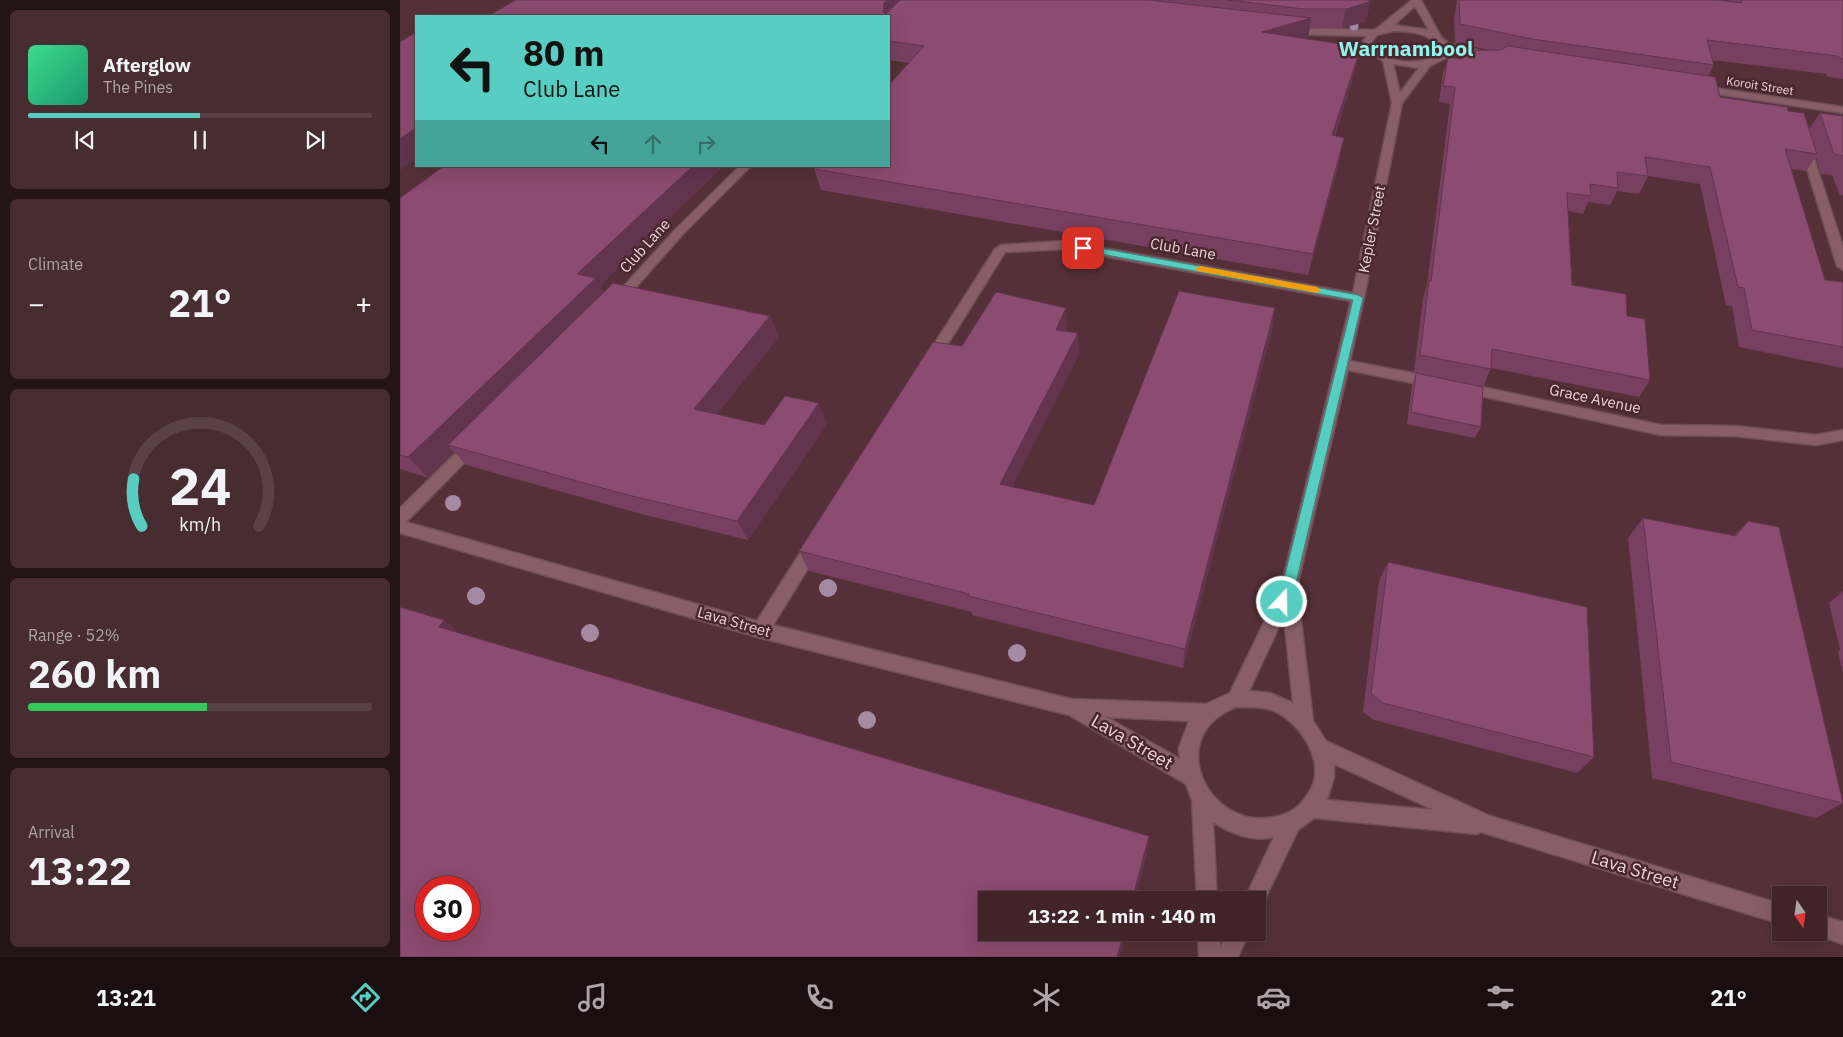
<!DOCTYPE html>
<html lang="en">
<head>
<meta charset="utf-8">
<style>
  :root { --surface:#40242a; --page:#472c32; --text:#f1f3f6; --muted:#aea4a8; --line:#594147; --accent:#57cec1 }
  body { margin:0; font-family:"IBM Plex Sans",sans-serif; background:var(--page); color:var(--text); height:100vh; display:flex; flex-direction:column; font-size:19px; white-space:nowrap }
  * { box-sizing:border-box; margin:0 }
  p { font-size:16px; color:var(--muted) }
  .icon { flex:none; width:28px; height:28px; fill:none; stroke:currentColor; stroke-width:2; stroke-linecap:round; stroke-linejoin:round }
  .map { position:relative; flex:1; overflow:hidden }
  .drawer { display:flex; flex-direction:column; gap:10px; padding:10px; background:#231417; width:400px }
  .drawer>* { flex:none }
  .top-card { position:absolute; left:15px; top:15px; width:475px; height:152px; border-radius:0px; box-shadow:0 5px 20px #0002,0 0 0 1px var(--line); background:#57cec1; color:#111; overflow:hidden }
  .needle { width:32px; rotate:167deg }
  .fabs { position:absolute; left:1372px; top:886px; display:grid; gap:10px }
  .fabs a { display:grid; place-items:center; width:55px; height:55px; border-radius:0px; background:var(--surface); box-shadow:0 5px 20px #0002,0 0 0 1px var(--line); font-size:25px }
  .speed { position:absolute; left:15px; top:876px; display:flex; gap:10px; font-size:25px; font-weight:700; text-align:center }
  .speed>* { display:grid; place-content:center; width:65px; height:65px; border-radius:50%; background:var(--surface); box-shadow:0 5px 20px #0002,0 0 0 1px var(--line); line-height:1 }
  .speed .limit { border:8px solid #d22; background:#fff; color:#111 }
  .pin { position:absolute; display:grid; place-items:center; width:42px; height:42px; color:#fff; margin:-21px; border-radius:10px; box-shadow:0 2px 8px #0006 }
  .me { position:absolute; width:55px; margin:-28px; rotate:21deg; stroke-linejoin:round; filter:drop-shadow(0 0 4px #0008) }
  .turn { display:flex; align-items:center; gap:18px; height:105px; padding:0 25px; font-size:22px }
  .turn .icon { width:65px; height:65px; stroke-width:2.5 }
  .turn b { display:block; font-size:35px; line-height:42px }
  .lanes { display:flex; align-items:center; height:48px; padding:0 25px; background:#0003; justify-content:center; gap:25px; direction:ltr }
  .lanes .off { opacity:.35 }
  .big { font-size:38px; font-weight:700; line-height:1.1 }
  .drawer .card { flex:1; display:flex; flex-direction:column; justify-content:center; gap:8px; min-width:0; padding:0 18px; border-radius:8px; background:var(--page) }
  .drawer .dial { align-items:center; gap:0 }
  .dial svg { height:130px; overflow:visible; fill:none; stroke:var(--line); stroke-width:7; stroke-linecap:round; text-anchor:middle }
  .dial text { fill:var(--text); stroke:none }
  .song { display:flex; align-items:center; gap:15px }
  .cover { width:60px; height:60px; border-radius:8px; background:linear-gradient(135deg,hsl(150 70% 55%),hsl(160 70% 35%)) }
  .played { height:5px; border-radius:2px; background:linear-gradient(90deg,var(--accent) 50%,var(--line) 50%) }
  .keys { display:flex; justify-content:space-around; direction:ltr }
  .heat { display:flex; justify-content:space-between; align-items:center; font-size:28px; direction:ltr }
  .charge { height:8px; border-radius:4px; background:linear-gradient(90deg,#34c759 52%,var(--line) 0) }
  .trip { position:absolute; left:578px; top:891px; width:288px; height:50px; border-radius:0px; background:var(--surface); box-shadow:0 5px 20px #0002,0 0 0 1px var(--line); font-weight:700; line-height:50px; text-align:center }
  .tab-bar { display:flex; height:80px; justify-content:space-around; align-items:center; background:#1a0e11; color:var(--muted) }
  .tab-bar .icon { width:35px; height:35px }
  .tab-bar .on { color:var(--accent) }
  .tab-bar b { font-size:22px; color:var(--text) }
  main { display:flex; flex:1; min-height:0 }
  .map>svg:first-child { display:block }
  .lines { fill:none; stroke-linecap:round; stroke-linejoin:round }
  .minor-casing { stroke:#6e4f57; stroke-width:3 }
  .minor { fill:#885f67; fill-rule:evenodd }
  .tree { fill:#a48aa2 }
  .wall { fill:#784060 }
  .shaded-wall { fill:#62344e }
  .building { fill:#8c4b70; stroke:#62344e; fill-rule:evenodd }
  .route { fill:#57cec1; stroke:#39867d }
  .slow { fill:#f59e0b }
  .labels { text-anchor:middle; stroke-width:5; stroke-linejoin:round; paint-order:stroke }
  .far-street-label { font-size:12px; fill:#ebd3d7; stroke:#4a262e }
  .street-label { font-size:15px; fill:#ebd3d7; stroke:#4a262e }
  .near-street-label { font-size:18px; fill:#ebd3d7; stroke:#4a262e }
  .far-town-label { font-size:21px; font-weight:bold; fill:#8ef7eb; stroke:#4a262e }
</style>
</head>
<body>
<main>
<section class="drawer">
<div class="card">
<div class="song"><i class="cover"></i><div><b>Afterglow</b><p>The Pines</p></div></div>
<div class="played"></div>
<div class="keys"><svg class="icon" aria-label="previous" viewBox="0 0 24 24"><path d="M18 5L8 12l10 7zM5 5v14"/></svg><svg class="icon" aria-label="pause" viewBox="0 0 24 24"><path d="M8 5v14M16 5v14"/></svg><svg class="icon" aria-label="next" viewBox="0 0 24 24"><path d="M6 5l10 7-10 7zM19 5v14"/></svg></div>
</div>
<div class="card"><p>Climate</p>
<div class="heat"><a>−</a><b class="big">21°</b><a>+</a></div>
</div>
<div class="card dial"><svg viewBox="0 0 100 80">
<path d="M14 69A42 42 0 1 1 86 69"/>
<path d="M14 69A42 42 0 0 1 9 40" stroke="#57cec1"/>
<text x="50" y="56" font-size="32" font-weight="700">24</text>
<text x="50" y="72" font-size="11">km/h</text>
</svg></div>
<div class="card"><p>Range · 52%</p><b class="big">260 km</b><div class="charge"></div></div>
<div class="card"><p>Arrival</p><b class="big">13:22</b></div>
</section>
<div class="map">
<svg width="1443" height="957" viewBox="0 0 1443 957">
  <rect width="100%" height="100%" fill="#553038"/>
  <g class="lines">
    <g class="minor-casing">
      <g id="minor">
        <path d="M1012,0H1021L1041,37L1048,43L1097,55L1092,58L1050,49L1048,57L1030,66L1002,103L964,298L950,361L1033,377L1040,382L1033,387L948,370L897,587L913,721L926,741L1090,816L1381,904V924L1081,832L1077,834L914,818L898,830L861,907L856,909V900H844L874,837C851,842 832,834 813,822L817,900H797L792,800L786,784L669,715L361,638L0,533V508L69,440H79L81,444L79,448L6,522L357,621L409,539L415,537L421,539L423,544L373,625L671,699L806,704L830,693L881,587L951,301L665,249L605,252L536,363H526L524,360L595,249L601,245L665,241L953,293L992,103L983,61L968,51L963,41L968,36L889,34L885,31L889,28L975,30ZM1015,6L1029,30L994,25ZM993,31C1011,31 1027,33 1040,46V54C1021,65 983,67 972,41L977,35ZM993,64L1019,68L1000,93ZM884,616L893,703L870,693L849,691ZM836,707C848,707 863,706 874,711C901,723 928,764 909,792C900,807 892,813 874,817C808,831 762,736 836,707ZM706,717L789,721L779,748L780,759ZM934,764L1034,810L927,800L934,777Z"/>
        <path d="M1300,86L1443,107V113L1297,91L1295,89Z"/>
        <path d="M1405,143L1410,146L1443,247V270L1437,266L1400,146Z"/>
        <path d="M340,166H351L283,234L222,303H214L212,300L214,297L275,230Z"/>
        <path d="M1063,383L1261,425L1335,426L1416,435L1443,430V440L1416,445L1335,436L1261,435L1058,391L1056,388Z"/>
        <path d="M1419,915L1443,922V944L1412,933L1419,932Z"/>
        <path d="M798,932H820V948L828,932H849L838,957H799Z"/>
      </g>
    </g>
    <use href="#minor" class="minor"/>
  </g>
  <g class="tree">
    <circle cx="954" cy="26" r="4.5"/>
    <circle cx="53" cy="503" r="8"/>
    <circle cx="428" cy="588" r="9"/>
    <circle cx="76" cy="596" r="9"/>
    <circle cx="190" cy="633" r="9"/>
    <circle cx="617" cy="653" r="9"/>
    <circle cx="467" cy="720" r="9"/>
  </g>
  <g class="wall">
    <path d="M116,0H971L965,22L942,28H910L908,38L906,39L961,47L956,67L935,136L940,159L908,275L421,190L414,169L508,63L489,60V16Z"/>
    <path d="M1057,0H1318L1328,1L1329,0H1443V79L1428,77L1426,74L1312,60L1314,65L1308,76L1320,97L1388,111L1409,129L1420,113L1443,116V195H1440L1432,175L1421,174L1416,157L1406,171L1391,169L1425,280L1443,282V368L1339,347L1332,306L1326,305L1300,184L1248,176L1239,194L1217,191L1210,205L1188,202L1183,214L1168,211L1172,285L1227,316L1250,380L1239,397L1091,368L1083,387L1014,372L1023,298L1027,285L1050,104L1039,102L1043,73L1048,57L1059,58L1061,51H1094L1055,43L1054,20Z"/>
    <path d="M0,198L200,286L203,292L370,316L379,337L316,415L364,425L427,424L348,540L238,513L66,465L54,452L28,478L0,469Z"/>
    <path d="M875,308L872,330L783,668L572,615V612L409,571L399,551L562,346L667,329L666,331L679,354L612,487L694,505Z"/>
    <path d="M1016,373L1081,427L1075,438L1007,424L1012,385Z"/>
    <path d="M1243,518L1334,536L1348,521L1443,803L1416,818L1252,778L1228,538Z"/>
    <path d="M988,562L1194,757L1177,773L974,720L963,712L979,581Z"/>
    <path d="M1443,591V673L1438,652L1440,650L1429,603Z"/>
  </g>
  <g class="shaded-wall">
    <path d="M487,0H510L489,22L483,12L484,3Z"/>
    <path d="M969,0H971L965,22L942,28L946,9Z"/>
    <path d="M911,18L908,38L859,52L862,32Z"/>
    <path d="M961,47L956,67L928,156L932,135Z"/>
    <path d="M16,128V159L0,170V139Z"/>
    <path d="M944,138L940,159L908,275L913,254Z"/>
    <path d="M293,166H324L200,286L208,300L48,445L54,452L28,478L8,457L177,274Z"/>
    <path d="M666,308L667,329L658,351L656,330Z"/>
    <path d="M875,308L872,330L783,668L785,649Z"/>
    <path d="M370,316L379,337L304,430L294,409Z"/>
    <path d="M678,333L679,354L603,505L600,484Z"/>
    <path d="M419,403L427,424L348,540L337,521Z"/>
    <path d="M44,620L66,639L39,627Z"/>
    <path d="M749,836L748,850L735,900H732Z"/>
    <path d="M724,932H726L720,957H717Z"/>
  </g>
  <g class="building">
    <path d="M116,0H487L484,3L483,12L486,14L500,0H749L911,18L862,32L961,47L932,135L944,138L913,254L414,169L417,166H489V85L524,46L489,41V16H88Z"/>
    <path d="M828,0H969V2L946,9H904Z"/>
    <path d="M1059,0H1318L1342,3L1341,0H1443V59L1439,58L1438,56L1307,40L1314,65L1132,39L1060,24Z"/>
    <path d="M16,32V128L0,139V42Z"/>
    <path d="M1108,46L1315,77L1320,97L1387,107L1388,111L1404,113L1417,154L1385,149L1425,280L1443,282V347L1352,330L1344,288L1338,287L1310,167L1245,157L1248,176L1217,172L1218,188L1190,184L1191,196L1167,193L1172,285L1226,294L1227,316L1245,319L1250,380L1092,349L1091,369L1020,355L1029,281H1031L1055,87L1043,86L1048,57L1062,59L1061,51L1101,50Z"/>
    <path d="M1420,113L1443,116V156L1434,154Z"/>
    <path d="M44,166H293L177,274L196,278L8,457L0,455V198Z"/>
    <path d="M213,283L370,316L294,409L364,425L385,396L419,403L337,521L224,494L48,445Z"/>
    <path d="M779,291L875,308L785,649L568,596L569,594L399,551L533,342L562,346L596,292L666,308L656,330L678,333L600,484L694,505Z"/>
    <path d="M1016,373L1083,387L1081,427L1011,412Z"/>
    <path d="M1243,518L1336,536L1348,521L1379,527L1443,803L1271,762Z"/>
    <path d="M988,562L1187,607L1194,757L983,703L971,694Z"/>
    <path d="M0,607L44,620L39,627L749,836L732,900H586V932H724L717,957H0ZM26,888H69V930H26Z"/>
  </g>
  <path class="route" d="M683,245L958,295L963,298L895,587L886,606H877L875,602L882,587L953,300L679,250V246Z"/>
  <path class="slow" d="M800,266L917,287L921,290L917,293L797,271L795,269Z"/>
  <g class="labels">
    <g class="far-street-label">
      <text transform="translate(1360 86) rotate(9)" y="4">Koroit Street</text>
    </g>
    <g class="street-label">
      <text transform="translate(972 229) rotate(-79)" y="5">Kepler Street</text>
      <text transform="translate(245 246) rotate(-48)" y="5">Club Lane</text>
      <text transform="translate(783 249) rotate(10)" y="5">Club Lane</text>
      <text transform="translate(1195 399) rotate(12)" y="5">Grace Avenue</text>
      <text transform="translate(334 622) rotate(16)" y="5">Lava Street</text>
    </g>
    <g class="near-street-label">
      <text transform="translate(732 742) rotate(30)" y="6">Lava Street</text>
      <text transform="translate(1235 870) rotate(17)" y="6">Lava Street</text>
    </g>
    <g class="far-town-label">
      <text x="1006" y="56">Warrnambool</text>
    </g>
  </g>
</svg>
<div class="fabs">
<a><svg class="needle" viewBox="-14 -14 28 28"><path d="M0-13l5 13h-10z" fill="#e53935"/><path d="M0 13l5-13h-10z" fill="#aea4a8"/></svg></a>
</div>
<div class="speed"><div class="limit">30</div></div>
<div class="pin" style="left:683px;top:248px;background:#d93025"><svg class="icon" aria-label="arrive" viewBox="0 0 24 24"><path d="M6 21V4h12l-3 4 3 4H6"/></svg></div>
<svg class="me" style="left:882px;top:602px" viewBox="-20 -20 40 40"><circle r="17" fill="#57cec1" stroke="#fff" stroke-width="3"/><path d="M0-11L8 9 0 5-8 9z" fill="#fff"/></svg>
<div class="trip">13:22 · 1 min · 140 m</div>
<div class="top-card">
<div class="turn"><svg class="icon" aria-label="left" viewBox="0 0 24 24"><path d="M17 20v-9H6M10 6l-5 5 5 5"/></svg><div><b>80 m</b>Club Lane</div></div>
<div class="lanes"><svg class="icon" aria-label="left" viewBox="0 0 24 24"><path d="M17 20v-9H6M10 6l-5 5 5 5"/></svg><svg class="icon off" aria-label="ahead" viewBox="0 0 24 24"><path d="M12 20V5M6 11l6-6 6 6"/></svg><svg class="icon off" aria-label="right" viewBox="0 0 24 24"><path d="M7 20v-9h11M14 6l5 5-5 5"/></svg></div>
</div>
</div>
</main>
<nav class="tab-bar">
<b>13:21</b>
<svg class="icon on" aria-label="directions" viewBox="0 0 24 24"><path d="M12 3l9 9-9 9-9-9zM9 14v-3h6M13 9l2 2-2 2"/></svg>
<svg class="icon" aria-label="music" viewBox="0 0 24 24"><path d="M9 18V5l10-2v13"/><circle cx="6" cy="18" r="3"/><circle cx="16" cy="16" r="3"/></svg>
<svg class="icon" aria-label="phone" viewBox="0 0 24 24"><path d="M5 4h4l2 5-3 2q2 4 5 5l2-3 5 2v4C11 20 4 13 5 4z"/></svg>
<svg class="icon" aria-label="climate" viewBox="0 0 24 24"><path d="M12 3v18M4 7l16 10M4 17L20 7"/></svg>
<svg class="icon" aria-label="car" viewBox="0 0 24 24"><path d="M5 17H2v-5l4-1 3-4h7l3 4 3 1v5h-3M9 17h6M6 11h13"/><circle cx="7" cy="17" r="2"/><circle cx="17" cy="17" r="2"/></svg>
<svg class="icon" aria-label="filters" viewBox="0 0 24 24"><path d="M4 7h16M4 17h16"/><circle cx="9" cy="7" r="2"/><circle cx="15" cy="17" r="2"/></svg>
<b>21°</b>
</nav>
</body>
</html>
